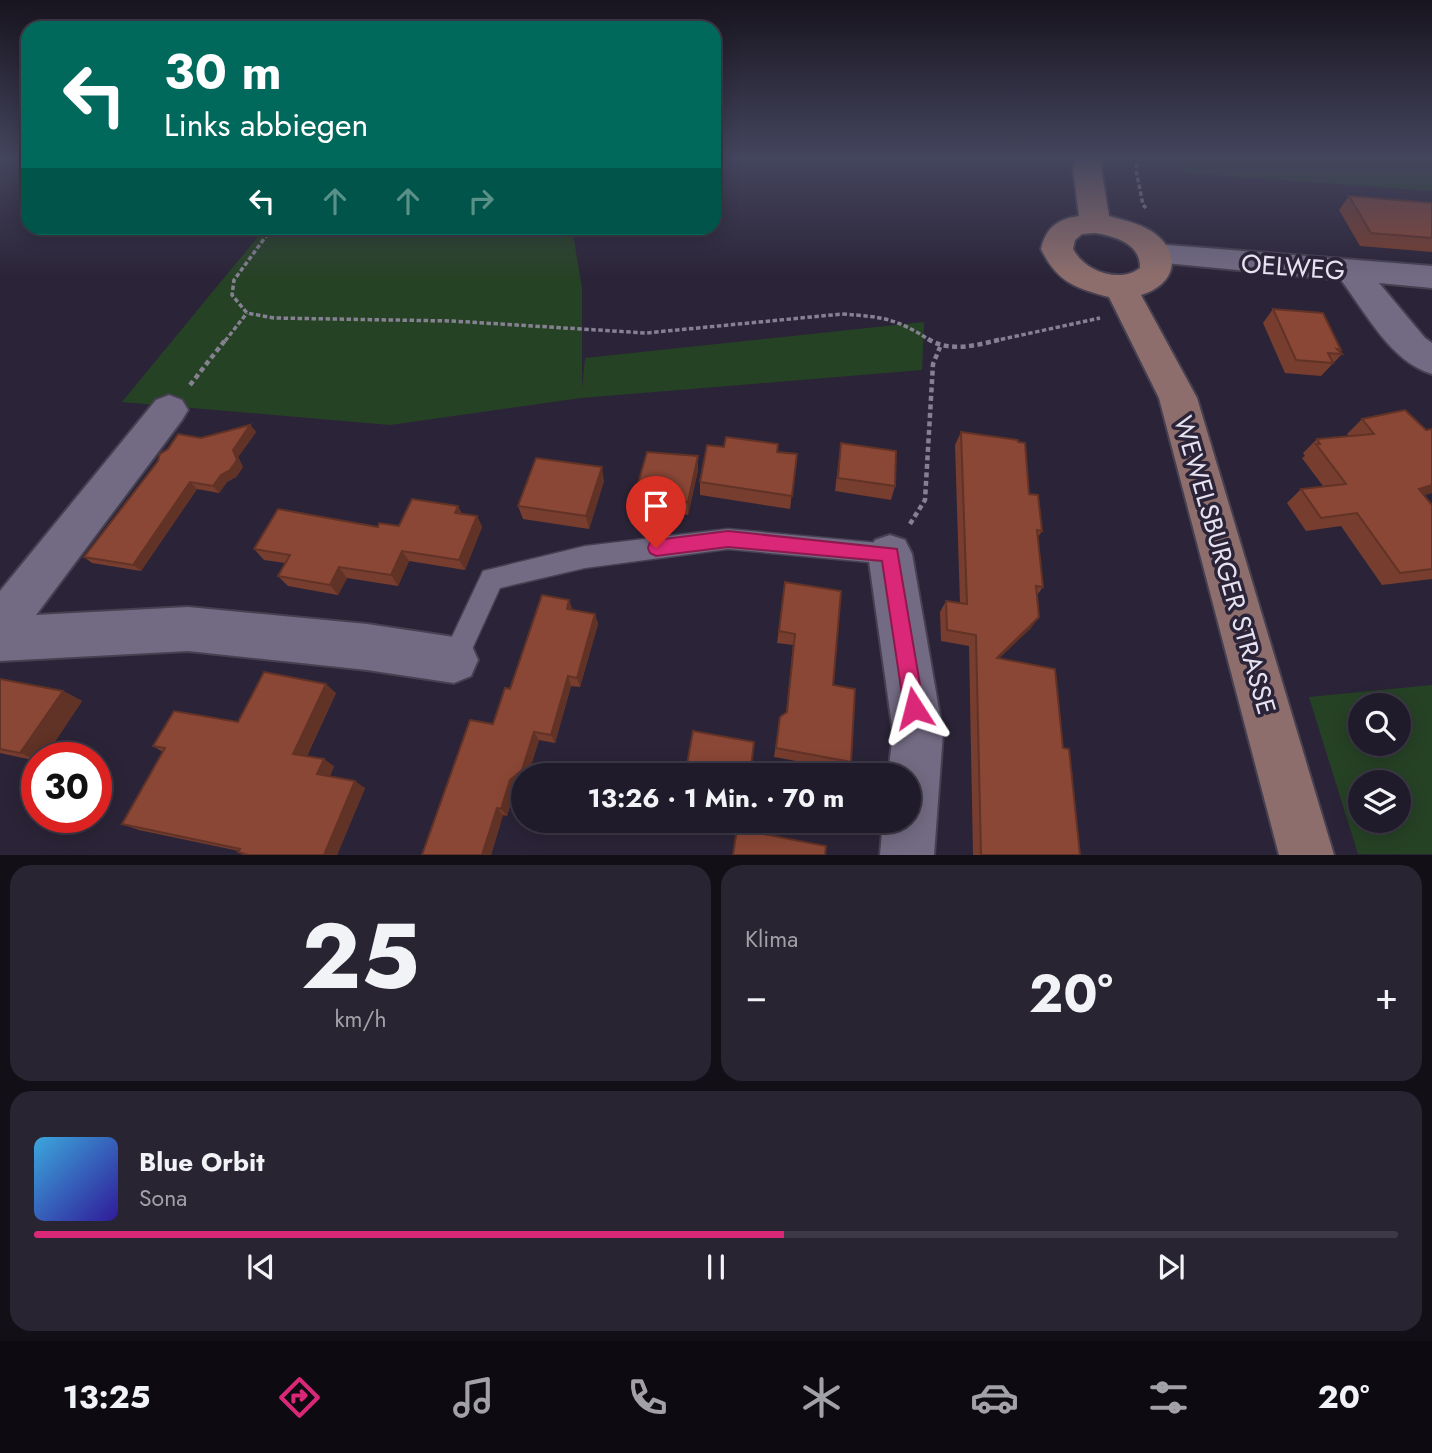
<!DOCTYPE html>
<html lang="de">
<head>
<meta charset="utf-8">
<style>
  :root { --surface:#201b2a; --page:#282432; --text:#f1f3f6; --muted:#a2a1a8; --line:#3d3947; --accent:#db2777 }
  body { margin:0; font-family:Jost,sans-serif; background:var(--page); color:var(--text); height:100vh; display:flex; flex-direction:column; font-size:26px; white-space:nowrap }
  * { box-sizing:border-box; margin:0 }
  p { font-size:23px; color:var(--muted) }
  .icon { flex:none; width:38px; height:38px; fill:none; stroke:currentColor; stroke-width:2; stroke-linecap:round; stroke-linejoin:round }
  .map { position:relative; height:855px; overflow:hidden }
  .panel { display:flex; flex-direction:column; gap:10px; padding:10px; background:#120f17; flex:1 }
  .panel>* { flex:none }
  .banner { position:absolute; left:21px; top:21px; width:700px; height:214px; border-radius:21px; box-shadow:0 4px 18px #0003,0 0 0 2px var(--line); background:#00695c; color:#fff; overflow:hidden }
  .controls { position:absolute; left:1348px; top:693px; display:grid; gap:14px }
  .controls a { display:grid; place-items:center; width:63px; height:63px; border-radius:50%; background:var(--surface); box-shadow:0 4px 18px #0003,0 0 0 2px var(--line); font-size:35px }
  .speed { position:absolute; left:21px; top:742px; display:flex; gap:14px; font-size:35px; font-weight:700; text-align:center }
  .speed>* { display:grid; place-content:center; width:91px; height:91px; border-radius:50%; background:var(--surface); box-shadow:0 4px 18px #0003,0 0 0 2px var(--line); line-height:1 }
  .speed .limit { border:10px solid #d22; background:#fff; color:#111 }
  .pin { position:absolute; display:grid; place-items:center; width:60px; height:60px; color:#fff; margin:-72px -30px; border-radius:50% 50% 50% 0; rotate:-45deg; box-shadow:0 0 7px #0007 }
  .pin .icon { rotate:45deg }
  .me { position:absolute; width:77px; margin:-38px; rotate:351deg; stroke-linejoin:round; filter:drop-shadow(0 0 5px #0008) }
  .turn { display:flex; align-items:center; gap:24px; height:147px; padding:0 28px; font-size:32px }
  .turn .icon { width:91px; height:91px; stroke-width:2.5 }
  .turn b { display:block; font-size:49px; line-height:60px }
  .lanes { display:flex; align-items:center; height:66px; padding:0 28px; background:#0003; justify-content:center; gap:35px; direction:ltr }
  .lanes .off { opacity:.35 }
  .big { font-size:52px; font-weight:700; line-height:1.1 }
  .panel .widget { flex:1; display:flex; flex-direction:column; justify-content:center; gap:10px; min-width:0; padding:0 24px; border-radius:21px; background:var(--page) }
  .panel .dial { align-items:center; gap:0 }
  .dial b { font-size:91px; line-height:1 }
  .song { display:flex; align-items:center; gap:21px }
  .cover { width:84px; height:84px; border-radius:10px; background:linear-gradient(135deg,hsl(200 70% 55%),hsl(250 70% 35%)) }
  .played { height:7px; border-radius:4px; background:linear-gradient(90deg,var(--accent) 55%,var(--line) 55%) }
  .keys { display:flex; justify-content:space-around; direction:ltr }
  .heat { display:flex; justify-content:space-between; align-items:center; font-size:38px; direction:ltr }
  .panel .tiles { flex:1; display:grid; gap:10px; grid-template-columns:1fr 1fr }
  .widget:last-child { grid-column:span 2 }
  .trip { position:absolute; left:511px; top:763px; width:410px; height:70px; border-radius:35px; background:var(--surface); box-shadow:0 4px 18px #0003,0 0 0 2px var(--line); font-weight:700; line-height:70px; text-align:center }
  .dock { display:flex; height:112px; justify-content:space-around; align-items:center; background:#0d0b11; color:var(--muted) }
  .dock .icon { width:49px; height:49px }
  .dock .active { color:var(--accent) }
  .dock b { font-size:32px; color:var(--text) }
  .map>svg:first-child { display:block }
  .green { fill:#264225; fill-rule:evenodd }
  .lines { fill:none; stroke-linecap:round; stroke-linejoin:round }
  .lane-casing { stroke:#464051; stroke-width:3 }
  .street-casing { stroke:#464051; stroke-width:4 }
  .secondary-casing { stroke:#464051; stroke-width:4 }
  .path-far1 { stroke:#868192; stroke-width:3.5; stroke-dasharray:4.5 2.5; stroke-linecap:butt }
  .path { stroke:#868192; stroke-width:4.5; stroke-dasharray:5 3.5; stroke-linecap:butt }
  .lane { fill:#736b83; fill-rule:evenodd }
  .street { fill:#736b83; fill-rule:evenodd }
  .secondary { fill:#8e6e6c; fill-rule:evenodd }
  .wall { fill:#773d2e }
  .shaded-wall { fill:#613226 }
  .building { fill:#8a4736; stroke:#613226; stroke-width:2 }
  .route { fill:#db2777; stroke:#8e194d; stroke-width:2 }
  .labels { text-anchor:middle; stroke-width:7; stroke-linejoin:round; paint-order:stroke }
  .street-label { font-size:26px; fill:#e6e2f0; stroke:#2b2438 }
</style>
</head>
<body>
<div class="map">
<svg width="1432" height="855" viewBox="0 0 1432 855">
  <rect width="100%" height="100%" fill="#2b2438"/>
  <g class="green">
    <path d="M1182,157H1432V191L1185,173Z"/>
    <path d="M265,228H572L582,288V389L585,358L924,322L922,370L581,398L390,425L122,402Z"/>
    <path d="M1432,685V854H1358L1309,697ZM1398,705V744H1360V705ZM1398,782V821H1360V782Z"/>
  </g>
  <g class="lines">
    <g class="lane-casing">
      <path id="lane" d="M728,529L890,544L898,547L902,554L898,561L890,564L728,549L585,568L500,588L463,669L454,673L445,669L441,660L483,571L585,546Z"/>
    </g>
    <g class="street-casing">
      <g id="street">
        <path d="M1155,244L1432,266V288L1379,283L1425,338L1432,343V374C1391,362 1366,313 1341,280L1144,261L1139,254L1144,247Z"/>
        <path d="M169,395L182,400L188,410L182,420L36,615L188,607L367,624L454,637L471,644L478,660L471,676L454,683L367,670L188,651L0,661V591L156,400Z"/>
        <path d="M890,535L905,540L912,554L943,733L934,855H880L883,821H908V775H888L893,733L868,554L875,540Z"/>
      </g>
    </g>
    <g class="secondary-casing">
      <path id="secondary" d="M1077,157H1105L1101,168L1109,216C1123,220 1138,223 1151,231C1183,252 1177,284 1141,295L1197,398L1334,855H1279L1159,398L1109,297C1075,288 1057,282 1041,249C1046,228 1057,219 1079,216L1073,168ZM1095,233C1115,236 1141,244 1140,268C1119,284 1084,271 1073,249L1075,240L1082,234Z"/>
    </g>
    <g class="path-far1">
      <path d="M1138,157L1136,170L1143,205L1146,208"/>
      <path d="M714,158L719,157"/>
      <path d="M272,228L234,280L232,295L247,313L274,318L452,321L646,333L842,314C883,317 896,318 931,341"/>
      <path d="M225,341L247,313"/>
      <path d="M994,341L1100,318"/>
    </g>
    <g class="path">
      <path d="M928,339C950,353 978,345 1002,339"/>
      <path d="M190,385L226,339"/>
      <path d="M910,524L925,500L933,364L940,347"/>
    </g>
    <use href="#lane" class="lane"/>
    <use href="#street" class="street"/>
    <use href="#secondary" class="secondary"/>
  </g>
  <g class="wall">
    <path d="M1349,196L1432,203V252L1360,246L1339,210Z"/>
    <path d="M1273,309L1341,350L1340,351L1342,354L1321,376L1285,373L1263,323Z"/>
    <path d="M1362,419L1426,430L1432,429V493L1424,495L1432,505V579L1382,585L1341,526L1306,531L1287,503L1301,489L1323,486L1302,458L1305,456L1303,453L1317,439L1349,436L1347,434Z"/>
    <path d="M250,425L256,432L238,457L243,467L236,477L227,482L219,493L197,489L141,571L92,563L84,557Z"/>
    <path d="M961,432L1029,494L1042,531L1038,537L1043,587L1037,595L1031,628L999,658L1063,748L1080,855H973L969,646L941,641L940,612L946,601L960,603L955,445Z"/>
    <path d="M841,443L895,486L891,500L835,491L839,457Z"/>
    <path d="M777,452L797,454L790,509L700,495V482Z"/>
    <path d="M698,470L688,515L637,507L635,494Z"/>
    <path d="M604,481L589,529L523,519L518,506Z"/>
    <path d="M458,506L462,514L477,516L482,527L465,570L409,561L398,586L347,578L338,595L288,586L278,576L285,563L264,560L254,549L378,527L399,526Z"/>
    <path d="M785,582L833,685L851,762L846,770L774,757L780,717L786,713L793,645L777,643Z"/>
    <path d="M572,610L595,614L598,624L580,687L571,686L555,743L539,740L528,775H523V781L516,787L507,816L503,815L491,855H422L493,724L510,689Z"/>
    <path d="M0,679L63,691L82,701L44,758H37V761L0,753Z"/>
    <path d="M336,693L307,756L334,766L330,776L365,788L337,855H243L238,852L239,851L139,830L122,824L163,752L153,746Z"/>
  </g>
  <g class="shaded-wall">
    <path d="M250,425L256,432L238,457L243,467L236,477L227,482L219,493L213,486L233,450Z"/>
    <path d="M698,456V470L688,515V502Z"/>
    <path d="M602,467L604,481L589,529L586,516Z"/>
    <path d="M190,482L197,489L141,571L133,565Z"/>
    <path d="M1432,485V493L1402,502L1419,489Z"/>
    <path d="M458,506L463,517L455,513Z"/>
    <path d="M477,516L482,527L465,570L459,560Z"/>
    <path d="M402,551L409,561L398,586L391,575Z"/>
    <path d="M339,567L347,578L338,595L330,585Z"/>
    <path d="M569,600L573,610L567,609Z"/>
    <path d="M595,614L598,624L580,687L577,678Z"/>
    <path d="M1039,617L1031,628L989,668L997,658Z"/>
    <path d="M568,676L571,686L555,743L551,735Z"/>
    <path d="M326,684L336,693L304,761L293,754Z"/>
    <path d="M63,691L82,701L44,758H37V760L20,753Z"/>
    <path d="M534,732L539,740L528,775H523V781L516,787L507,816L501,809L510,780Z"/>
    <path d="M324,759L334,766L328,781L317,774Z"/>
    <path d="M355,781L365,788L337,855H324Z"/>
    <path d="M497,808L503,815L491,855H482Z"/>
  </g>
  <g class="building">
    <path d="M1349,196L1432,203V238L1371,233Z"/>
    <path d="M1273,309L1323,313L1341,350L1337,349L1342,354L1328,353L1333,363L1296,360Z"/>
    <path d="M1405,410L1426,430L1432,429V485L1419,489L1432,505V569L1400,573L1357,513L1321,518L1301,489L1346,484L1316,444H1320L1317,439L1374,434L1362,419Z"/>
    <path d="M250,425L233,450L237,460L230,470L221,475L213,486L190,482L133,565L84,557L158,461L160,454L168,449L178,434L201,438Z"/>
    <path d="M961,432L1018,440V442L1025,443L1029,494L1038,495L1042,531L1037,530L1043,587L1036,586L1039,617L997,658L1055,669L1063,748L1069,749L1080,855H981L976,635L947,630L946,601L967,604Z"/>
    <path d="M726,437L778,444L777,452L797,454L792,496L700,482L707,445L724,447Z"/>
    <path d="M841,443L896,451L895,486L838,478Z"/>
    <path d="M647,452L698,456L688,502L635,494Z"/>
    <path d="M536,458L602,467L586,516L518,506Z"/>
    <path d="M412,499L458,506L455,513L477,516L459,560L402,551L391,575L339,567L330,585L278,576L290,555L254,549L278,509L378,527L379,523L399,526Z"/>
    <path d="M785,582L841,591L833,685L855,689L851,762L776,748L780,717L787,712L795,634L779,631Z"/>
    <path d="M542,595L569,600L567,609L595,614L577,678L568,676L551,735L534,732L522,770L510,780L501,809L497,808L482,855H422L470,720L493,724L505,688L510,689Z"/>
    <path d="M264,672L326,684L293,754L324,759L317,774L355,781L324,855H248L238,852L240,849L122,824L165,748L153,746L174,711L238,722Z"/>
    <path d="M0,679L63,691L20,753L0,749Z"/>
    <path d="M693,731L754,742L750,775H685Z"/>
    <path d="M737,829L826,846L825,855H733Z"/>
  </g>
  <linearGradient id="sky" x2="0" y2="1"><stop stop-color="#18141f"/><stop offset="0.57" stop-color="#44455e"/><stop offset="1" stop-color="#44455e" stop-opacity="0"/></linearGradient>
  <rect width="1432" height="277" fill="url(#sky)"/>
  <path class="route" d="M728,531L897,549L924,708L921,715L914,718L907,715L904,708L882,561L728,547L656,556L650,553L648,548L650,542L656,540Z"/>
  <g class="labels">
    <g class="street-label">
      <text transform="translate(1293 267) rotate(4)" y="9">OELWEG</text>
      <text transform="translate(1225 565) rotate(74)" y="9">WEWELSBURGER STRASSE</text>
    </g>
  </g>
</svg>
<div class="controls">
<a><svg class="icon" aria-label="search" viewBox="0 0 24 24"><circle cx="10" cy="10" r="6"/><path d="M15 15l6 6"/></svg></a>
<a><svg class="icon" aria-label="layers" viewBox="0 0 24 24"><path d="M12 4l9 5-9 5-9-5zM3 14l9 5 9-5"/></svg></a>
</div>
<div class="speed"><div class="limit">30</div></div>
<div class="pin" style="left:656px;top:548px;background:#d93025"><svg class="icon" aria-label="arrive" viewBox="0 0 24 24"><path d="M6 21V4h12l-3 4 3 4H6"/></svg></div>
<svg class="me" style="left:914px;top:708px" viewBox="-20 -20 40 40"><path d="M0-17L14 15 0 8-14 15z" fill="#db2777" stroke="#fff" stroke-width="4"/></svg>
<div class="trip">13:26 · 1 Min. · 70 m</div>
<div class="banner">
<div class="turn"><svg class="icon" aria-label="left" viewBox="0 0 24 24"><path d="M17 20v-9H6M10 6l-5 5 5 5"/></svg><div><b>30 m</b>Links abbiegen</div></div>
<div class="lanes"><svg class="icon" aria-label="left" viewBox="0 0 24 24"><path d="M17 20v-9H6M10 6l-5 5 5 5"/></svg><svg class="icon off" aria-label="ahead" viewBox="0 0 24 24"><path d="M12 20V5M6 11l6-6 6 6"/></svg><svg class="icon off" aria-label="ahead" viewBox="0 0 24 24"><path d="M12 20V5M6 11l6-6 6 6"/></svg><svg class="icon off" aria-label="right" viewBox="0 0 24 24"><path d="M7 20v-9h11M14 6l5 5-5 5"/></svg></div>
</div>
</div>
<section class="panel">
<div class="tiles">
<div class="widget dial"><b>25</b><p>km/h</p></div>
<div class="widget"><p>Klima</p>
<div class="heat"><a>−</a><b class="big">20°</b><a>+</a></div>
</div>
<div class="widget">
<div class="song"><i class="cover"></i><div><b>Blue Orbit</b><p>Sona</p></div></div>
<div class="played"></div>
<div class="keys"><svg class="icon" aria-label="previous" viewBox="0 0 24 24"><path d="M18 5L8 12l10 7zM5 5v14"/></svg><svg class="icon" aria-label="pause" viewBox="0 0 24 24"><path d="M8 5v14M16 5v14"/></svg><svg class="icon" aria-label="next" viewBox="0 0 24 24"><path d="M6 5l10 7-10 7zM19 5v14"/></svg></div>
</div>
</div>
</section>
<nav class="dock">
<b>13:25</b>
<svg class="icon active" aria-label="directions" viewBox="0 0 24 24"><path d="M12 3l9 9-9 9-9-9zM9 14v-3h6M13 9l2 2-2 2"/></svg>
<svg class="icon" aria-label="music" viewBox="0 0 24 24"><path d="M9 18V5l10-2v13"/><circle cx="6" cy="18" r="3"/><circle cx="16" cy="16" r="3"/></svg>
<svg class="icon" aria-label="phone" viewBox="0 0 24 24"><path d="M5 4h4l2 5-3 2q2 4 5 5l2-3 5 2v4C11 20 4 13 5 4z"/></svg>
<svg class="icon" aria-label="climate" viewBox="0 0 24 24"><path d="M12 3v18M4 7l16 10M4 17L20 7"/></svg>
<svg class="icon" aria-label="car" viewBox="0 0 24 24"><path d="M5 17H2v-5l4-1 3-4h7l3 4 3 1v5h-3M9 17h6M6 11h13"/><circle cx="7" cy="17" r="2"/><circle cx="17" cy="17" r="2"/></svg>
<svg class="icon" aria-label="filters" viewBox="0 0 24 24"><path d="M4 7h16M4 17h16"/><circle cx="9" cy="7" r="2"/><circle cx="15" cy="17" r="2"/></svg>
<b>20°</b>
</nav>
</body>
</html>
